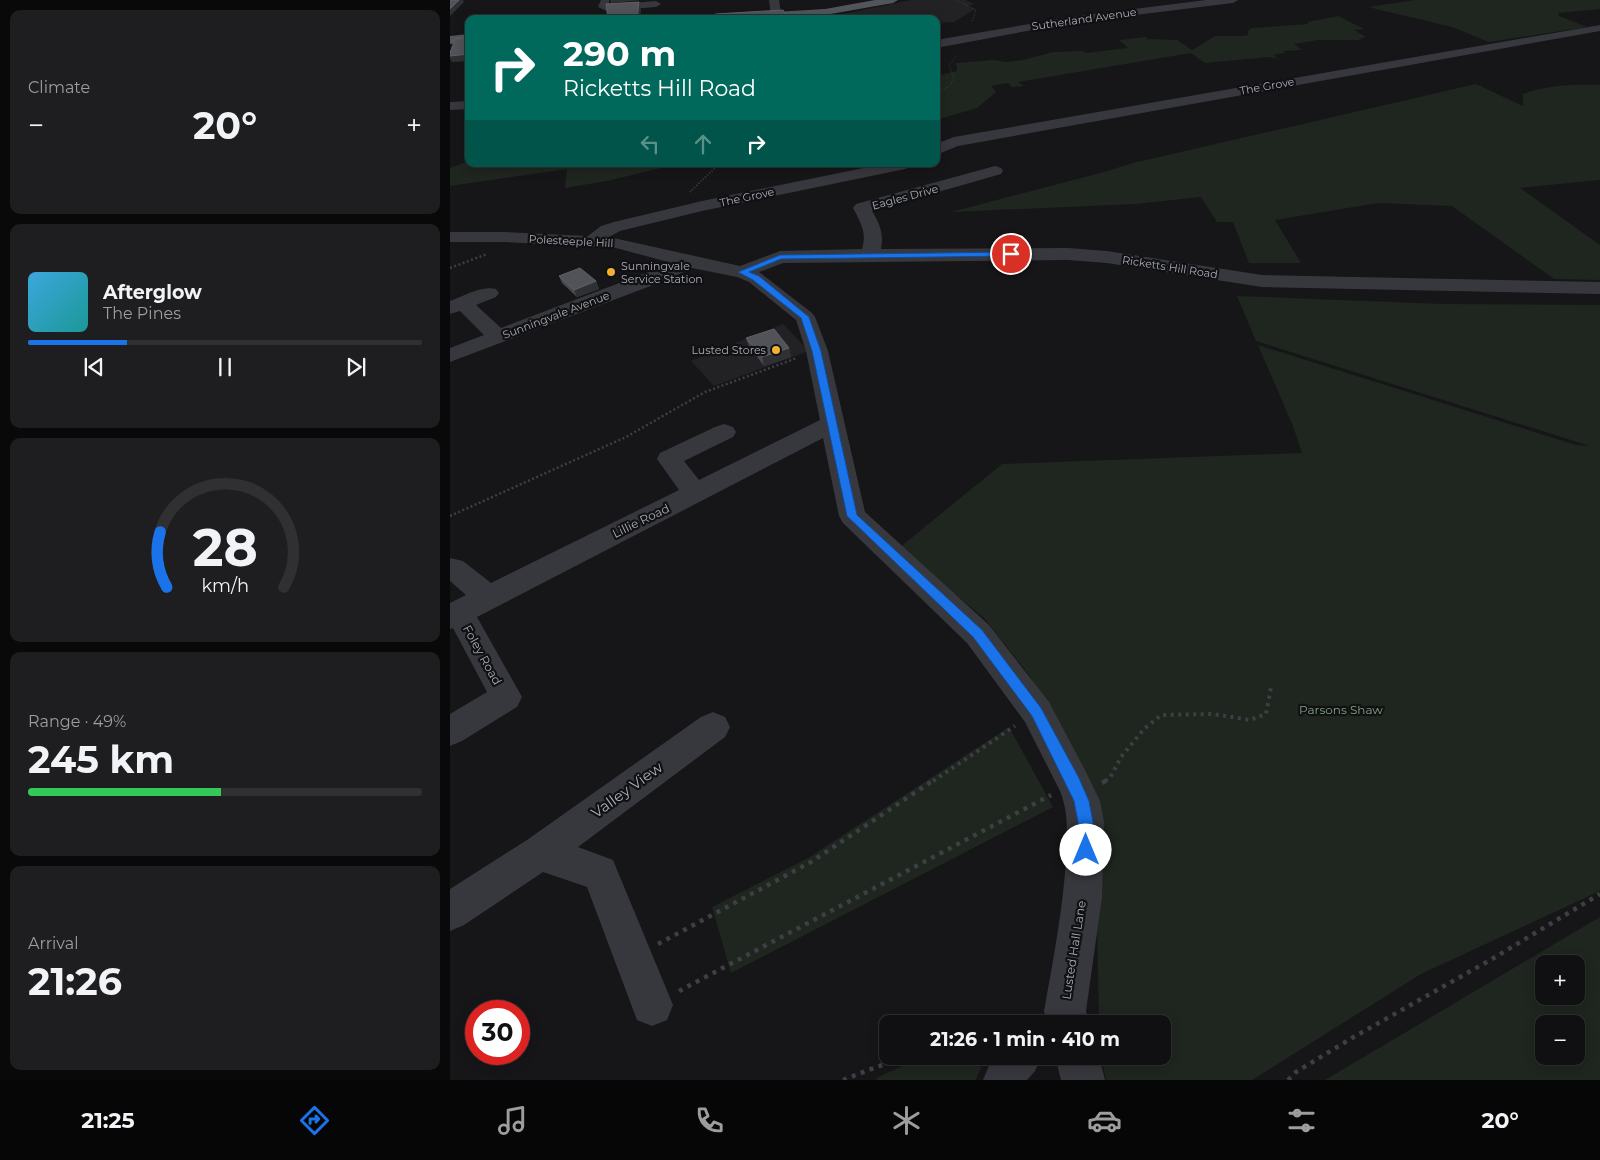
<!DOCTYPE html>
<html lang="en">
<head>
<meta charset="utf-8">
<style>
  :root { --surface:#101012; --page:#1e1e20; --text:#f1f3f6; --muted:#9c9d9f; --line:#303032; --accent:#1a73e8 }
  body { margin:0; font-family:Montserrat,sans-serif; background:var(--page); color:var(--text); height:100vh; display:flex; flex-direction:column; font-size:19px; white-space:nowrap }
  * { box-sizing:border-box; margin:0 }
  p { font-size:16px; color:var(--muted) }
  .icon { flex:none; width:28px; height:28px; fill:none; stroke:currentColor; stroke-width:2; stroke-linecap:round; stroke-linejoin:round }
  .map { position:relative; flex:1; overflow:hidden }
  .panel { display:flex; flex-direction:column; gap:10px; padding:10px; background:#09090a; width:450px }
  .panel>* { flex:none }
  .banner { position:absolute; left:15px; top:15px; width:475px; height:152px; border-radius:10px; box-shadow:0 2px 12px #0003,0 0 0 1px var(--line); background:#00695c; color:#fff; overflow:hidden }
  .buttons { position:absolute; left:1085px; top:955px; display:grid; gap:10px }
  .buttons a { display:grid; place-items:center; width:50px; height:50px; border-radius:10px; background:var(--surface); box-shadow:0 2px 12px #0003,0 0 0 1px var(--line); font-size:25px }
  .speed { position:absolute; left:15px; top:1000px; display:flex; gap:10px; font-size:25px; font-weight:700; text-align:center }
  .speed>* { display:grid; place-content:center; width:65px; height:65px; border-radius:50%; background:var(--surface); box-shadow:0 2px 12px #0003,0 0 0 1px var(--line); line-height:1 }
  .speed .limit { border:8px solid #d22; background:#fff; color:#111 }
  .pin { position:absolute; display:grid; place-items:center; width:42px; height:42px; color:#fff; margin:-21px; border:2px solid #fff; border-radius:50%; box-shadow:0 1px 5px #0007 }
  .me { position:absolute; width:55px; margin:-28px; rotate:0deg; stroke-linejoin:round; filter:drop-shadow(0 0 4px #0008) }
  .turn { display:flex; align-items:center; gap:18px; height:105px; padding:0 15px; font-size:22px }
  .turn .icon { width:65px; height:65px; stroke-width:2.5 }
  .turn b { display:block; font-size:35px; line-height:42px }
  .lanes { display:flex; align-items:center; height:48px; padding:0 15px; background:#0003; justify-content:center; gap:25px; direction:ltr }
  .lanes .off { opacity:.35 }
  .big { font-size:38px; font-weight:700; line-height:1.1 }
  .panel .tile { flex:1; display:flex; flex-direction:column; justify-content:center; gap:8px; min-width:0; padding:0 18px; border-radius:10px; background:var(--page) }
  .panel .dial { align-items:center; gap:0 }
  .dial svg { height:130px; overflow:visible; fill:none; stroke:var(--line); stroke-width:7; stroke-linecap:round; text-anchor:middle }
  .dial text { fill:var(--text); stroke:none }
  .song { display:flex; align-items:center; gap:15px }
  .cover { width:60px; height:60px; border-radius:8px; background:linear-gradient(135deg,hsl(200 70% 55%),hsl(180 70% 35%)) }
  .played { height:5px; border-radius:2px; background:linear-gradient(90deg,var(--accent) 25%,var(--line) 25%) }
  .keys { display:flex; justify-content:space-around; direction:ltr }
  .heat { display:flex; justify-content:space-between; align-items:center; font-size:28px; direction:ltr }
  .charge { height:8px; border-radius:4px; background:linear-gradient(90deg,#34c759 49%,var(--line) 0) }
  .trip { position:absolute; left:429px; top:1015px; width:292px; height:50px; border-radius:10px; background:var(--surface); box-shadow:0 2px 12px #0003,0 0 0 1px var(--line); font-weight:700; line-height:50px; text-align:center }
  .menu { display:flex; height:80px; justify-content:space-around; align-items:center; background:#060607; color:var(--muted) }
  .menu .icon { width:35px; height:35px }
  .menu .on { color:var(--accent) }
  .menu b { font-size:22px; color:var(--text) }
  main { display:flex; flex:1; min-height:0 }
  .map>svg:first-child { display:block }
  .built { fill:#222225 }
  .green { fill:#1e261f; fill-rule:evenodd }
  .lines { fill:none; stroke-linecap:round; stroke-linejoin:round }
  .path-far4 { stroke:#3d3f44; stroke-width:1; stroke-dasharray:1 2; stroke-linecap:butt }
  .path-far3 { stroke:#3d3f44; stroke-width:2; stroke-dasharray:1 2; stroke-linecap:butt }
  .path-far2 { stroke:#3d3f44; stroke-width:2.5; stroke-dasharray:2 2.5; stroke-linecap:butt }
  .path-far1 { stroke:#3d3f44; stroke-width:4; stroke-dasharray:3 4.5; stroke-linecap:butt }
  .path { stroke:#3d3f44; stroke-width:4.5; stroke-dasharray:4 5.5; stroke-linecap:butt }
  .minor { fill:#37383d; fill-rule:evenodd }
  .major { fill:#53555c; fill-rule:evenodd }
  .wall { fill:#47494d }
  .shaded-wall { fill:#2f3033 }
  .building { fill:#525359; stroke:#5f6168 }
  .route { fill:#1a73e8; stroke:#114b97 }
  .poi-dot { fill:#f2b134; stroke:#111113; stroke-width:2 }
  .labels { text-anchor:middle; stroke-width:4.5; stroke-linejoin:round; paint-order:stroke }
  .far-street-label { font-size:11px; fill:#a8adb8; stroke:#111113 }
  .far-poi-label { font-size:11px; fill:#a8adb8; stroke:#111113; text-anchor:start }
  .street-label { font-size:12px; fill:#a8adb8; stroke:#111113 }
  .park-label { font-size:12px; fill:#7fa381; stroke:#111113 }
  .near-street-label { font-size:15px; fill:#a8adb8; stroke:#111113 }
</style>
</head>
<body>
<main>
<section class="panel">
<div class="tile"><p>Climate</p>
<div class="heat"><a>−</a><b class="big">20°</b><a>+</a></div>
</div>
<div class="tile">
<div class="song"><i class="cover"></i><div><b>Afterglow</b><p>The Pines</p></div></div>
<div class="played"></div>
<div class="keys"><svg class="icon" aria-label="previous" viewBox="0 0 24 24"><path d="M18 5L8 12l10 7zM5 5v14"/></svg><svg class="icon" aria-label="pause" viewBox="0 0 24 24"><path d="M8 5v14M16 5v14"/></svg><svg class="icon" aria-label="next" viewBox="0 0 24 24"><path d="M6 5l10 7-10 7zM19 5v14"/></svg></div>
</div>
<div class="tile dial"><svg viewBox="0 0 100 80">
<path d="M14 69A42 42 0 1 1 86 69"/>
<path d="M14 69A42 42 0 0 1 10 35" stroke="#1a73e8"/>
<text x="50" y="56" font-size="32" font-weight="700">28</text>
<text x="50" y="72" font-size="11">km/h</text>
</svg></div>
<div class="tile"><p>Range · 49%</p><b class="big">245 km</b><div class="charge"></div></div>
<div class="tile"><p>Arrival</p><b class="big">21:26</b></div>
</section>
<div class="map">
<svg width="1150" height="1080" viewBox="0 0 1150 1080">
  <rect width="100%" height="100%" fill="#161618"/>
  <g class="built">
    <path d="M461,0H515L525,4L518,6L525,9L504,22L486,23V19H337L388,15Z"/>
    <path d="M333,324L359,351L264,386L241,361Z"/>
  </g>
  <g class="green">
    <path d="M965,0H1150V9L1108,13L1109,16L1137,27L1039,42L1002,27L918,7Z"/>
    <path d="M888,16L914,29L904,30L916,37L909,39L913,40H868L844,44L852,50L834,51L835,53L823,55L829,59L820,57L755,63L741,53L568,82L574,86L562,87L558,83L541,86L546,92L527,108L486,120V77L490,75L507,71L506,63L544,60L556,62L573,60L603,52L633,51L636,53L678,48L669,40L696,37L697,39L727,40L742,50L765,36H794L798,35V31L801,28L858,24V22Z"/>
    <path d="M1026,84L1073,106V94C1098,85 1123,84 1150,85V180L1070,188L1150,245V280L1104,279L1002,206L928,203L825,220L851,263H799L783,222H767L751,197L685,204L501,212L654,172L683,163Z"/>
    <path d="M19,161V164H228L157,181L115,188L117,169L0,186V168Z"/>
    <path d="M787,296L993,304L1150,305V891L971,974L802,1080H656L651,1056H712V1024H649L647,919L649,800L579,675L534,618L449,548L552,464L852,453L843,426L808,345L1126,445L1140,446L806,341Z"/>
    <path d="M559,727L603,807L281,973L262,907L358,858Z"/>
    <path d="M1150,917V1080H875ZM1094,964H1126V996H1094ZM1094,1024H1126V1056H1094Z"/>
    <path d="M475,1056H504L531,1067L526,1080H427L426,1078Z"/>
  </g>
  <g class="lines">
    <g class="path-far4">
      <path d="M506,0L526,10L522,22"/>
      <path d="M486,92L498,87L504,79L499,65L507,56"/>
    </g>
    <path class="path-far3" d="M240,192L269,164"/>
    <g class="path-far2">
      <path d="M0,268L37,254"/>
      <path d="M0,516L176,437L255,392L347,358"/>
    </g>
    <g class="path-far1">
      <path d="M483,781L565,726"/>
      <path d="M655,781L660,778L671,757L694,729L711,715L763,714L800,720L816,714L821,687"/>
    </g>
    <g class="path">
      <path d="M652,783L657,780"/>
      <path d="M208,944L361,862L484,780"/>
      <path d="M229,991L601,795"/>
      <path d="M393,1080L455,1056"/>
      <path d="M838,1080L846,1072L902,1038L1042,959L1150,894"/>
    </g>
    <g class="minor">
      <path d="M151,0H159V5L206,1L211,4L206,7L157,11L148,7Z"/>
      <path d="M319,0H329L331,15L329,17H321Z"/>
      <path d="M756,0H788L783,3L620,23L486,48V40L620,17Z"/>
      <path d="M375,9L379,10L386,19H375L369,12Z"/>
      <path d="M439,14L443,15V19H423L424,17Z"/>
      <path d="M1150,25V31L508,146L486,155V144L504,137Z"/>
      <path d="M19,101V109L0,110V102Z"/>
      <path d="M433,164H463L461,167L455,169L252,211L170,231L159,237L290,266L330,251L412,249C417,233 411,223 403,208L406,204L545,166L551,168L553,171L551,174L422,211C430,224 434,234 431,249L618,248L657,251L812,275L1150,282V294L812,287L657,263L618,260L333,263L309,272L362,313L365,317L378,351L415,512L539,625L599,702L636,772L650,801L654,822L652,897L636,1011L639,1024H597L594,1011C603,960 613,910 616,859C617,835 619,813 610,791L575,722L517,643L393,523L389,516L373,438L27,617L72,697L67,707L12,741L0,746V714L37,692L3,628L0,629V603L16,595L0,581V558L13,561L41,583L229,490L207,459L210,453L265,427L274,424L283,427L286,432L283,437L234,461L249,480L370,420L356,351L346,320L299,282L287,277L242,268L219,279L0,362V348L34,335L10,311L0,314V301C14,296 31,285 46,289L49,293L46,297L26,305L51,328L222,263L166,248L55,242H0V232H55L138,236L151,226L164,222L252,201Z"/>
      <path d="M263,712L275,717L280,727L275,737L128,847L163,860L223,1005L217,1020L202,1026L187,1020L137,887L93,872L14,925L0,931V889L77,840L251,717Z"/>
      <path d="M543,1056H592L585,1071L577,1080H533Z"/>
      <path d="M605,1056H649L655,1080H611Z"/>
    </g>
    <g class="major">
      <path d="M425,0H448L443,3L375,15L319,19H255L260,16L375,9Z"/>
      <path d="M19,34V42L0,44V36Z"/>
    </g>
  </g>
  <g class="wall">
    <path d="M109,276L146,281L149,289L127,297L112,283Z"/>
    <path d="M296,338L339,348L341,357L314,366L299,346Z"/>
  </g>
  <g class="shaded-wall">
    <path d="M9,0H13L14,2L0,16V9Z"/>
    <path d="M160,0H192L161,3Z"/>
    <path d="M189,2L191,10L190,19H187Z"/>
    <path d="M19,54V61L2,62L0,59V56Z"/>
    <path d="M146,281L149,289L127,297L124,290Z"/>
    <path d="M339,348L341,357L314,366L312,357Z"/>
  </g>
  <g class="building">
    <path d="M0,0H9L0,9Z"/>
    <path d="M189,2L187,19H158L156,4Z"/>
    <path d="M333,10L338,19H255L267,18L265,14Z"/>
    <path d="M19,37V54L0,56V53L5,39Z"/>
    <path d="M130,268L146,281L124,290L109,276Z"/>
    <path d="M324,329L339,348L312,357L296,338Z"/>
  </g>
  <path class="route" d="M561,252L565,254L564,256L331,259L299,272L309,276L359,317L371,351L407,515L532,630L591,708L629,778L639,801L643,822L644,850L641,855L636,857L630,855L628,850V822L624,801L582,716L523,637L397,516L362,351L351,318L303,280L288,272L330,255Z"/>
  <g class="poi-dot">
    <circle cx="161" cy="272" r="5"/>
    <circle cx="326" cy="350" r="5"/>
  </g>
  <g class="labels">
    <g class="far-street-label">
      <text transform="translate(634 19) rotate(-8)" y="4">Sutherland Avenue</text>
      <text transform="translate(817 86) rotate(-10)" y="4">The Grove</text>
      <text transform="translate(297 197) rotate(-12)" y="4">The Grove</text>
      <text transform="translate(455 197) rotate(-15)" y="4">Eagles Drive</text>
      <text transform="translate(121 241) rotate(3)" y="4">Polesteeple Hill</text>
      <text transform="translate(720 267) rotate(9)" y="4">Ricketts Hill Road</text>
      <text transform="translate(106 315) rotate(-21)" y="4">Sunningvale Avenue</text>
    </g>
    <g class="far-poi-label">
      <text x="171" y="270">Sunningvale<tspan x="171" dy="13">Service Station</tspan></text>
      <text x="316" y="354" text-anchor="end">Lusted Stores</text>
    </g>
    <g class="street-label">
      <text transform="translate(191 521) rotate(-26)" y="4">Lillie Road</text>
      <text transform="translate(32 655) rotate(61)" y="4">Foley Road</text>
      <text transform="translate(624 950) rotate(-81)" y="4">Lusted Hall Lane</text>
    </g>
    <g class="park-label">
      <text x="891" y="714">Parsons Shaw</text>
    </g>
    <g class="near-street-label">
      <text transform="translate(177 790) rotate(-36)" y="5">Valley View</text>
    </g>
  </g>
</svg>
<div class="buttons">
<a>+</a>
<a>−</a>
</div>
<div class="speed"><div class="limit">30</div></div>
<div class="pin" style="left:561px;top:254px;background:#d93025"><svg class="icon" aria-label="arrive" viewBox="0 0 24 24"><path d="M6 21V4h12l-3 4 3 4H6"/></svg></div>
<svg class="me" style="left:636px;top:850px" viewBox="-20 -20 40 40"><circle r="19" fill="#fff"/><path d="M0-13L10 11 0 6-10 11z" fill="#1a73e8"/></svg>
<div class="trip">21:26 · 1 min · 410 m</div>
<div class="banner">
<div class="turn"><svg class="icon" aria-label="right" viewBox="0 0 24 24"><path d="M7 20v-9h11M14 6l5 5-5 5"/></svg><div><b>290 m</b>Ricketts Hill Road</div></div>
<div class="lanes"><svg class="icon off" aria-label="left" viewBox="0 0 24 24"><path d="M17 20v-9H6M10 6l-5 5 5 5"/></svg><svg class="icon off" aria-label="ahead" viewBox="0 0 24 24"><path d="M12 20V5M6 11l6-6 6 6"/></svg><svg class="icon" aria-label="right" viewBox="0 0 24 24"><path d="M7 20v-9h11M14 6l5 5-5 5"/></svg></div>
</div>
</div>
</main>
<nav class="menu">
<b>21:25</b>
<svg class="icon on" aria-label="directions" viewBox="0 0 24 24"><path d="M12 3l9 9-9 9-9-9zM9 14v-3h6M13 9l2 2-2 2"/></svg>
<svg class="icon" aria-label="music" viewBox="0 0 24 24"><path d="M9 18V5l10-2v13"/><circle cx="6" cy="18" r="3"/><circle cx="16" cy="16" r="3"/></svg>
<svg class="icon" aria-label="phone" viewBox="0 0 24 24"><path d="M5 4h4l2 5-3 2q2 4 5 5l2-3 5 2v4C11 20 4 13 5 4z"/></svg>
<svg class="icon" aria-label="climate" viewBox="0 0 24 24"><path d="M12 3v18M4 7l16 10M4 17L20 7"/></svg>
<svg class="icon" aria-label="car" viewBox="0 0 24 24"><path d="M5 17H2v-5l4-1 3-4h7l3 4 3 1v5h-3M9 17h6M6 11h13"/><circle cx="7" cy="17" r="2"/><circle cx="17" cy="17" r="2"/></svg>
<svg class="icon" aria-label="filters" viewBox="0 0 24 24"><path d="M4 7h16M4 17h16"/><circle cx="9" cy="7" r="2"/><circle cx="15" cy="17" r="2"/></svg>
<b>20°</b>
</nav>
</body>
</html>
